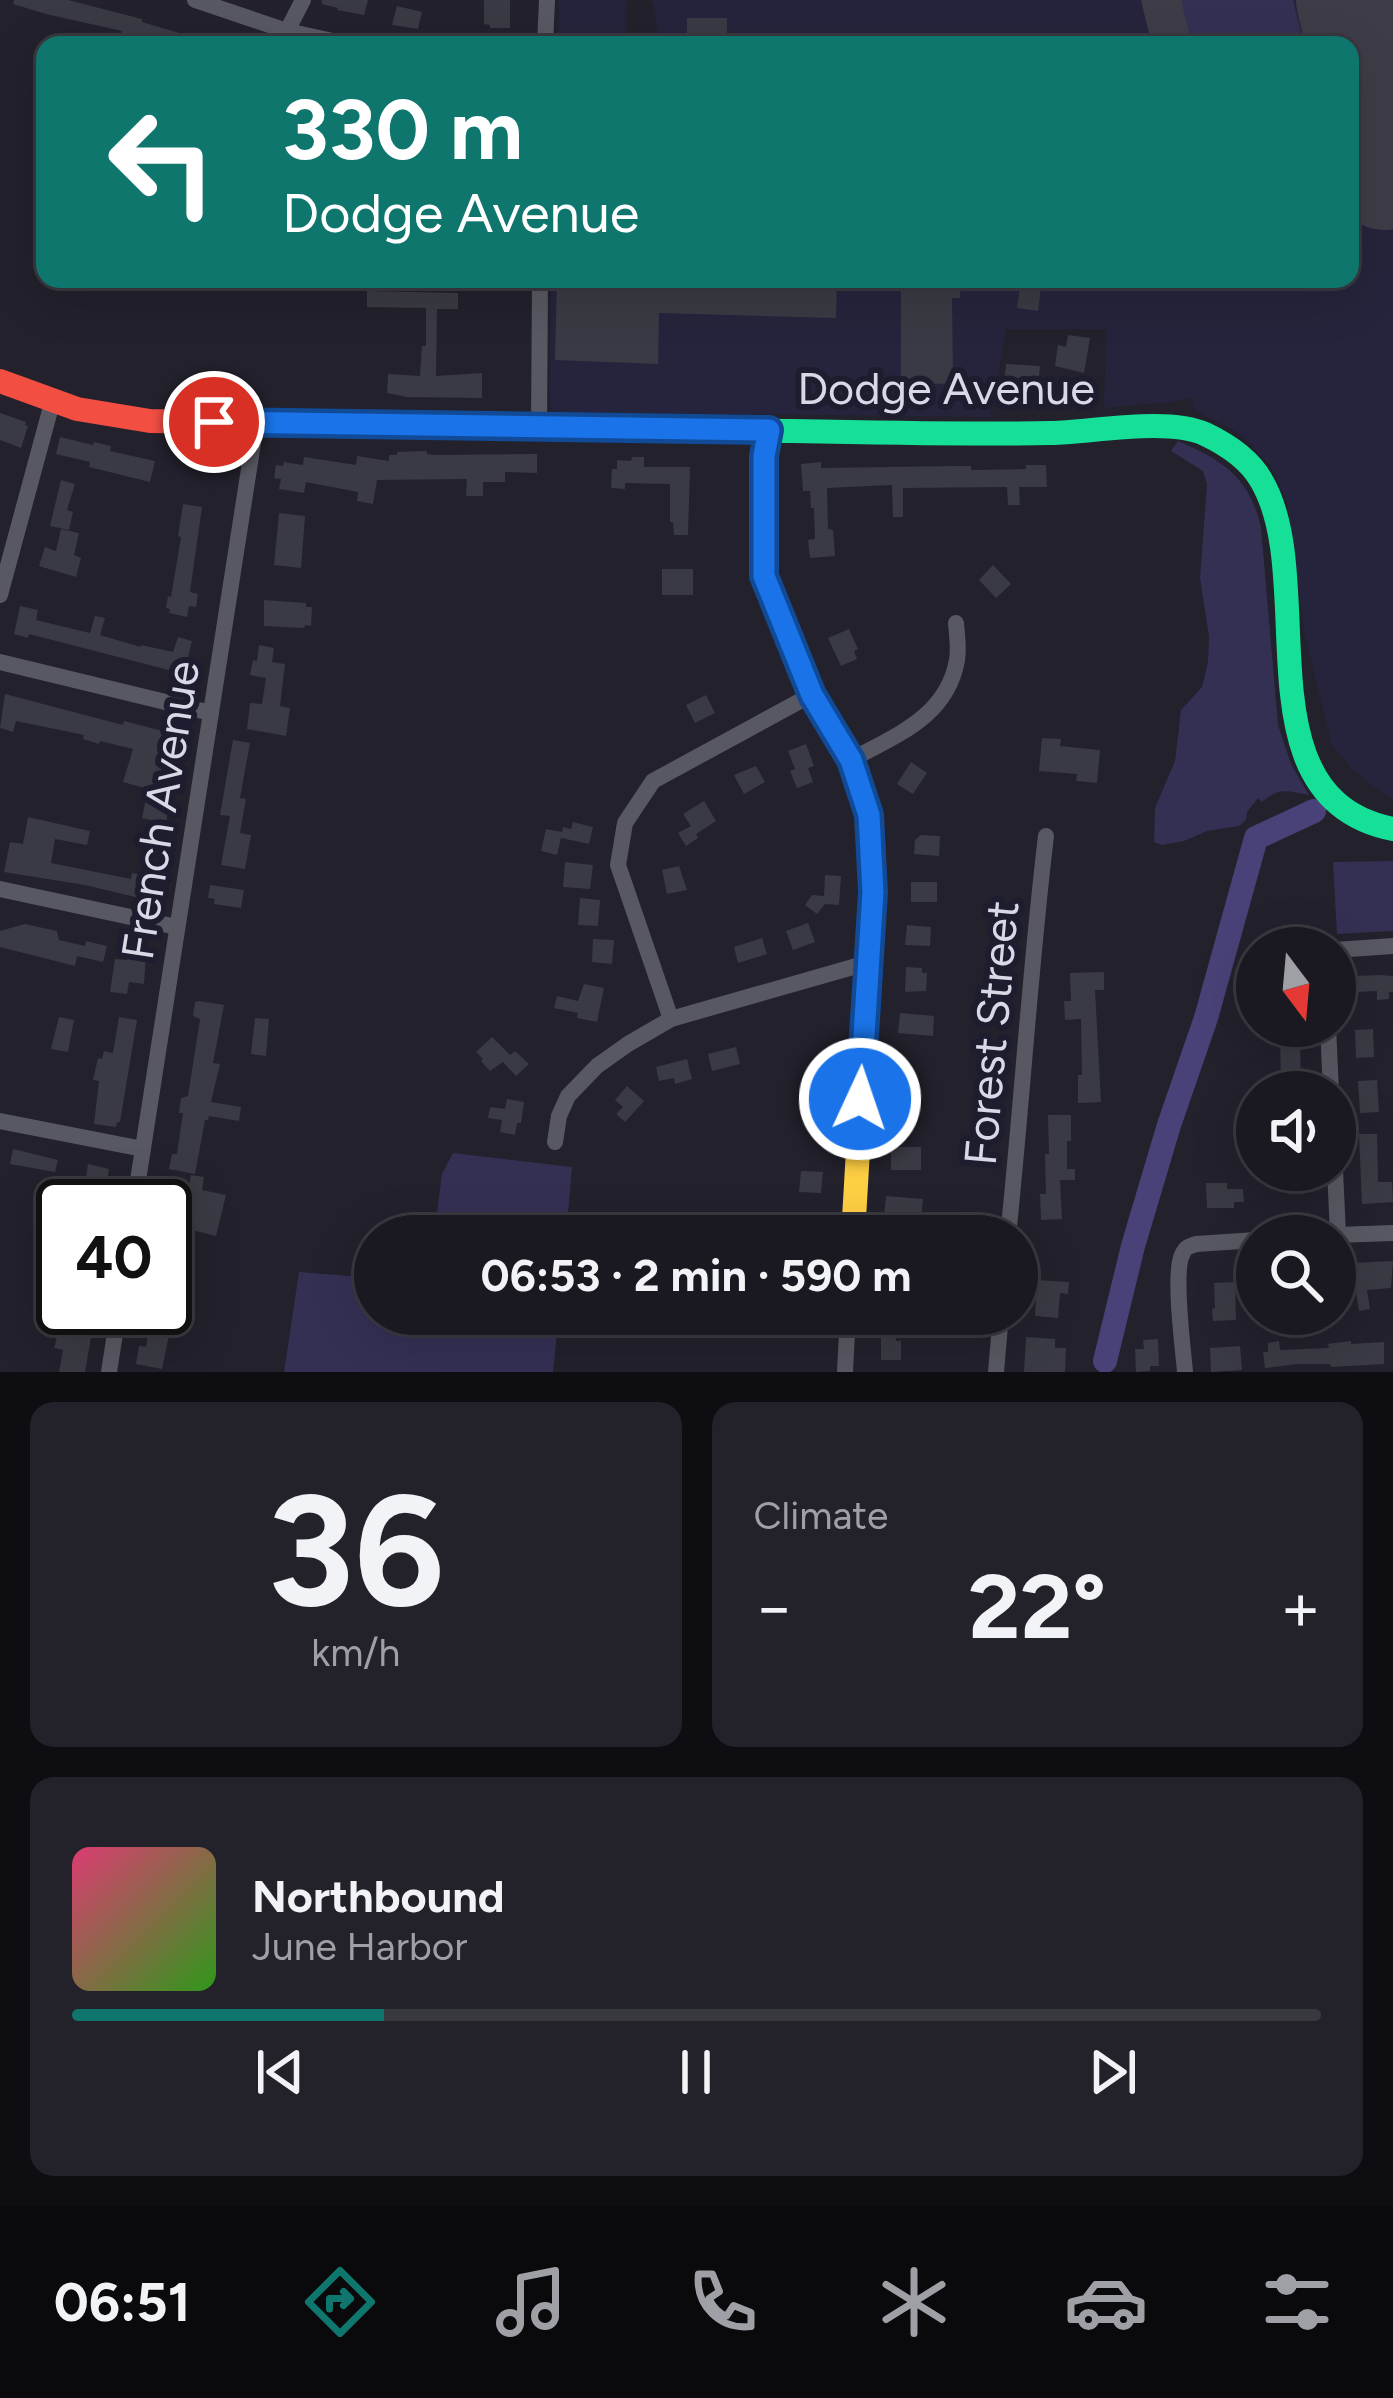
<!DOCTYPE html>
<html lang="en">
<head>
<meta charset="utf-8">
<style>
  :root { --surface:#1a1921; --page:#23222a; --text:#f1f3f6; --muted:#9fa0a5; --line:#38383f; --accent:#0f766e }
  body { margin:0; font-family:Figtree,sans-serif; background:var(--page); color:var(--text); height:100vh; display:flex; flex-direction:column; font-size:45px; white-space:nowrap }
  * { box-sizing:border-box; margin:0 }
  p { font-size:39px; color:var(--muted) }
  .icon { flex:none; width:66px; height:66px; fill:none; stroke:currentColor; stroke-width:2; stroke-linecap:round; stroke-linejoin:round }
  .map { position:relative; height:1372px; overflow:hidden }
  .details { display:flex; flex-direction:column; gap:30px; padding:30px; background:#0e0e12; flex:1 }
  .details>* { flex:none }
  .banner { position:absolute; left:36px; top:36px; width:1323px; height:252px; border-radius:24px; box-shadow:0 12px 48px #0002,0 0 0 3px var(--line); background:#0f766e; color:#fff; overflow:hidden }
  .needle { width:78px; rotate:164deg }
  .controls { position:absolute; left:1236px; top:927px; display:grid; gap:24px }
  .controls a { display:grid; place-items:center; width:120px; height:120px; border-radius:50%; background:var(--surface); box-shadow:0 12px 48px #0002,0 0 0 3px var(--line); font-size:60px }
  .speed { position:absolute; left:36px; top:1179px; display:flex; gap:24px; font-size:60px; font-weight:700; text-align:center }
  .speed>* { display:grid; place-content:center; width:156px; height:156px; border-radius:50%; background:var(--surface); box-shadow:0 12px 48px #0002,0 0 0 3px var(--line); line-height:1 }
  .speed .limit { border:6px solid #111; border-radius:18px; background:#fff; color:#111 }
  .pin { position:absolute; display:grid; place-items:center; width:102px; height:102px; color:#fff; margin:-51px; border:6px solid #fff; border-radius:50%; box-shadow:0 3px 12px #0007 }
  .me { position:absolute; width:132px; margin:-66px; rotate:3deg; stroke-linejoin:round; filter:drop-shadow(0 0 9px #0008) }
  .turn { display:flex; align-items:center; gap:42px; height:252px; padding:0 48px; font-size:54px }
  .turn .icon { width:156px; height:156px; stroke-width:2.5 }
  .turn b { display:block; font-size:84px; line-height:102px }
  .big { font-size:90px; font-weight:700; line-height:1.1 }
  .details .widget { flex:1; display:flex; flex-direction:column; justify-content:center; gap:18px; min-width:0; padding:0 42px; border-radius:24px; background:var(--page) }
  .details .dial { align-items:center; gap:0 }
  .dial b { font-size:156px; line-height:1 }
  .song { display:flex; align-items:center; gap:36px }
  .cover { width:144px; height:144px; border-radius:18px; background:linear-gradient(135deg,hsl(340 70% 55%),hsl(110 70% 35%)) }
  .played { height:12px; border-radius:6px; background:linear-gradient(90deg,var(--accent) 25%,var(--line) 25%) }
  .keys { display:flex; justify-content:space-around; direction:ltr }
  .heat { display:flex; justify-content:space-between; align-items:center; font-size:66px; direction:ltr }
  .details .tiles { flex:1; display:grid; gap:30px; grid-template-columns:1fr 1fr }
  .widget:last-child { grid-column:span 2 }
  .trip { position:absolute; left:354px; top:1215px; width:684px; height:120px; border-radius:60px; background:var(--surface); box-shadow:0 12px 48px #0002,0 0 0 3px var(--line); font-weight:700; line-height:120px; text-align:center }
  .tabs { display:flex; height:192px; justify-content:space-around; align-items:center; background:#0a0a0d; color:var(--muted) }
  .tabs .icon { width:84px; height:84px }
  .tabs .on { color:var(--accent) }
  .tabs b { font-size:54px; color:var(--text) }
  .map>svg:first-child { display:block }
  .built { fill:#26243c }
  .green { fill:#343054 }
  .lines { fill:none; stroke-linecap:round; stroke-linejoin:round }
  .river { stroke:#494278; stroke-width:24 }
  .taxiway { stroke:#3e3c47; stroke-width:39 }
  .runway { stroke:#3e3c47; stroke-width:96 }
  .building { fill:#3a3a44 }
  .street { stroke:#585862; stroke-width:16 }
  .fast { stroke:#16e098; stroke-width:24 }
  .slow { stroke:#ffcf43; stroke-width:24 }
  .jam { stroke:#f24e42; stroke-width:24 }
  .route-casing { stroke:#114b97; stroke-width:30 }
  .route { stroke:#1a73e8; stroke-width:21 }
  .labels { text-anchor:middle; stroke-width:12; stroke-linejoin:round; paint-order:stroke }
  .street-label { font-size:45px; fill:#d9d8e6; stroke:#1e1d30 }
</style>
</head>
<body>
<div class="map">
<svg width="1393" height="1372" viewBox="0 0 1393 1372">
  <rect width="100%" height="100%" fill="#22212c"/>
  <path class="built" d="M559,0H625L626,39L658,38L653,0H1393V799L1373,787L1350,767L1332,745L1305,635L1288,506L1271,467L1242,435L1194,410L1191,398L1171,402L1104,408L1106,329H1006L990,417L556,412L552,411L550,404L551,279H1350V45H558Z"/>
  <g class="green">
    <path d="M1178,0H1293L1304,45H1189Z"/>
    <path d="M1178,441C1222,460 1250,477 1261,528L1278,725L1291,764L1309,795C1287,791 1279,787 1262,802L1258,798L1247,812L1246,820L1239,826L1207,831L1184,841L1162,845L1154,842L1155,808L1175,761L1181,710L1202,687L1208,662L1209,636L1200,578L1207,484L1203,471L1171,451Z"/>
    <path d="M1393,861V931L1337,934L1333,862Z"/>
    <path d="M453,1153L572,1167L566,1236H434L442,1174Z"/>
    <path d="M299,1272L375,1278V1314H559L553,1372H284Z"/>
  </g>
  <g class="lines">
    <path class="river" d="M1105,1361L1133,1246L1169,1125L1206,1018L1256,838L1314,811"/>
    <g class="taxiway">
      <path d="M1161,0L1172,45"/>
      <path d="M1358,58L1384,87L1393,92"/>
      <path d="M1350,152L1362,132L1366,96"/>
    </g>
    <path class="runway" d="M1344,0L1384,182"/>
  </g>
  <g class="building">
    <path d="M14,0H68L142,19V22L186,35L183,45H161L133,38L132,41L120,38L122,31L46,14L13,4Z"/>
    <path d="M322,0H368L364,15L337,10L338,8L322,4Z"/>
    <path d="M484,0H510V28H490V25L484,24Z"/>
    <path d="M397,6L422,12L418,29L392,25Z"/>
    <rect x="687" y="18" width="40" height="27"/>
    <path d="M557,279H837L836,318L659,313L658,364L555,360Z"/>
    <path d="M901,279H961L960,298H952L953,384L901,383Z"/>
    <path d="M1021,279H1042L1038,311L1017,308Z"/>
    <path d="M367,291L458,293V309H437L436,376L482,373V398L407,397L387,393L388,374L420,376L422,346H426V308L367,307Z"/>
    <path d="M1068,335L1090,338L1084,373L1055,366L1058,345L1066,347Z"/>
    <path d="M1006,364L1040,366L1038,385L1004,383Z"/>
    <path d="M0,413L26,422L25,425L28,426L21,448L0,440Z"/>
    <path d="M60,437L93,445L94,442L111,446L110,451L155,461L150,482L89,467L90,462L56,454Z"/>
    <path d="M427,451V454L434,455L537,454V473L505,472V482H483V496H466L467,479L377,480L373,504L357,501L358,492L306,482L304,493L279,489L281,479L274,478L276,465L283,466L284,462L303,465L304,457L356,465L357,456L389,461V455H397V452Z"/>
    <path d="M632,457H644V467H690L688,535H674L673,522H670V484L625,483V489L611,488L612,469H617V460L631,461Z"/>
    <path d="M821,462V468L955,466H971V470L1026,469V465H1046L1047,487H1019L1020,505H1008L1007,487L903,488V517H893L892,485L827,488L828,529L833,530L835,556L810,558L808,540L815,539L814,508H811L810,491H803L801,464Z"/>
    <path d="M61,480L75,484L67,510L73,512L69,530L50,526Z"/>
    <path d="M183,504L202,507L190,592L198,594L196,607L189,606L187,617L169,613L170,609L166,608L168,596L171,597L181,537L178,536Z"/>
    <path d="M279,513L305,516L301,568L274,565Z"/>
    <path d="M61,529L79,533L74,555L81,558L76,577L39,566L45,547L56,551Z"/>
    <path d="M993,565L1011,584L996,598L979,580Z"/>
    <rect x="662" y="569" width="31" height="26"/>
    <path d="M264,600L306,603V607H312L311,626L305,625L304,628L264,626Z"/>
    <path d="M20,606L38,610L36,620L90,633L95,616L105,618L100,635L141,647V645L173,652L178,637L192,641L184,674L29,634L28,638L14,634Z"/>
    <path d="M849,629L858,649L854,651L857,659L841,666L828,638Z"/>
    <path d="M259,645L274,648L272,662L285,664L280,706L290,708L286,736L247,729L250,703L262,704L266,678L250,675L253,660L257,661Z"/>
    <path d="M5,694L123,725L124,721L182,736L175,763L165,767L161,783L164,784L158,803L169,805L166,823L142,818L148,789L123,782L133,749L100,741L99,744L83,739L84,735L16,721L13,732L0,728Z"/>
    <path d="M706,695L715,713L695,723L686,705Z"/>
    <path d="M1042,738L1061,739L1060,746L1100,750L1097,783L1076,781L1077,774L1039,771Z"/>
    <path d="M233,740L250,743L240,798L246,799L240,833L251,835L245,869L221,865L230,816L220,815Z"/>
    <path d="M806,744L814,766L808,768L813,782L797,788L790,771L795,769L788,751Z"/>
    <path d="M911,762L927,773L913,794L897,784Z"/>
    <path d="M756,766L765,782L744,794L734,775Z"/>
    <path d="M704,801L716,821L696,834L698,838L686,846L678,833L691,826L683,814Z"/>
    <path d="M28,817L90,831L87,845L55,839L51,863L131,879L132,873L161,879L156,902L85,885L4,872L10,842L23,844Z"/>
    <path d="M573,822L593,827L589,844L561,838L557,855L541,851L546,829L562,832L563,827L571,829Z"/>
    <path d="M921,835L940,836L939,856L914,854L915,840Z"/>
    <path d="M565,862L593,865L590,889L563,887Z"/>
    <path d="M679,866L687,890L667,894L662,870Z"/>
    <path d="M825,875L841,876L839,905L825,904L817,914L805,905L812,895L824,896Z"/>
    <rect x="911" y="882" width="26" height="20"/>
    <path d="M210,885L244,890L241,908L214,904L215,899L208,898Z"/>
    <path d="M580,898L600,900L598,926L578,925Z"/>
    <path d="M808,923L815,942L793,950L786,931Z"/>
    <path d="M25,924L57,931L59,940L85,946L86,941L107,946L103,962L77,956L75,966L0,947V931Z"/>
    <path d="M907,925L931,927L930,946L905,945Z"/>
    <path d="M762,938L767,954L738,963L734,947Z"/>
    <path d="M593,939L614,940L612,964L592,962Z"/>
    <path d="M128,952L146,954L144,984L129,982L127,994L110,992L115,959L127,960Z"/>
    <path d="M906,967L922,968V973H927L926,991L905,992Z"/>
    <path d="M1104,972V990H1095L1101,1102L1078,1103V1075H1082L1081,1019L1065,1020L1064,1001H1071L1070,973Z"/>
    <path d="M1381,975L1393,976V992H1389V999L1377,1000V991L1355,992L1354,976Z"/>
    <path d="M584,984L604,988L597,1022L577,1018L578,1013L554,1008L557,996L578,1001Z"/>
    <path d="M199,1001L224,1005L213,1063L220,1064L211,1102L241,1107L239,1121L209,1116L208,1120H205L195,1174L169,1169L172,1154H177L183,1113H179L181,1098L188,1096L200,1019L193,1016L195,1002Z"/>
    <path d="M900,1013L934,1016L933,1036L898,1033Z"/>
    <path d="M59,1017L74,1020L68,1052L51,1049Z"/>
    <path d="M119,1017L137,1020L120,1122H117L116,1127L94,1124L99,1081L93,1080L98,1058L102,1059L104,1051L113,1053Z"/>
    <path d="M255,1018L269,1019L266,1056L251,1054Z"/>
    <path d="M1373,1029L1374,1057L1356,1058L1355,1030Z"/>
    <path d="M1300,1031L1301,1092H1281L1280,1032Z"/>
    <path d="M492,1037L510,1055L515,1051L529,1064L516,1076L503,1062L490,1071L481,1061L483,1059L476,1052Z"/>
    <path d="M736,1047L740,1064L712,1071L708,1054Z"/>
    <path d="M687,1059L692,1079L675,1084L674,1078L659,1081L656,1067Z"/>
    <path d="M1377,1080L1379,1112L1360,1113L1358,1081Z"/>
    <path d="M627,1086L644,1101L625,1122L616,1114L623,1107L615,1100Z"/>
    <path d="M507,1099L524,1102L521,1123H517L515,1135L500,1132L502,1120L488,1118L490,1107L505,1109Z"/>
    <path d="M893,1102L915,1104L912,1125L891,1123Z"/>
    <path d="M1048,1115H1071V1141H1067V1169H1075V1180H1060L1062,1219L1041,1220L1040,1194H1046L1045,1154H1049Z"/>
    <path d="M1359,1134H1377L1378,1182H1392L1393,1202L1362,1204Z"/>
    <rect x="891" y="1147" width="30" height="23"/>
    <path d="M13,1149L58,1160L55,1172L10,1164Z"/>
    <path d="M88,1164L109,1169L103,1206L82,1205Z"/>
    <path d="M801,1171L823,1172L821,1193L799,1192Z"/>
    <path d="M191,1175L204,1177L202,1190L226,1195L216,1236L188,1229L183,1245L165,1241V1195L187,1197Z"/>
    <path d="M1206,1183H1227V1189H1243L1244,1202H1234V1208H1207Z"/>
    <path d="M886,1196L923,1199L921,1220L884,1216Z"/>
    <path d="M1393,1261L1391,1288L1367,1290L1370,1309L1359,1311L1356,1291L1335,1292V1264Z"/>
    <path d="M51,1280L63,1282V1308H96L85,1372H59L63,1350L54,1348L60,1326L35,1323L37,1310L48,1311Z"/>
    <path d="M1037,1280L1069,1282L1068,1294L1060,1293L1058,1318L1035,1316Z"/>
    <path d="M1235,1282L1236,1320L1213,1321L1212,1309L1215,1308L1214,1283Z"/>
    <path d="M154,1313L173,1316L162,1369L136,1364L139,1346L146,1347L150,1319H153Z"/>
    <path d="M881,1336H896V1341H901V1360H881Z"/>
    <path d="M1026,1337L1055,1339V1348H1066L1065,1372H1024Z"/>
    <path d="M1158,1339L1159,1366H1150V1371L1136,1372L1135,1349H1144L1143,1340Z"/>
    <path d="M1279,1341L1280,1350L1329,1348L1328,1344L1351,1341V1344L1384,1342V1364L1331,1367L1330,1364H1297L1265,1368L1263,1352H1268V1343Z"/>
    <path d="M1240,1346L1242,1370L1211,1372L1210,1348Z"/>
  </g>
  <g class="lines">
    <g class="street">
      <path d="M195,0L287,31L351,45"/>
      <path d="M287,31L303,0"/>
      <path d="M545,45L547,0"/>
      <path d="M539,427L540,279"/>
      <path d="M0,595L52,403"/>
      <path d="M0,662L211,713"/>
      <path d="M851,760C896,735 947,717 957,660C959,649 957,635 956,623"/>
      <path d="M0,889L177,927"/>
      <path d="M1335,950L1393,946"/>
      <path d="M671,1019L618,865L625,823L653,781L811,695"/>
      <path d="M1328,1026L1331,1092"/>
      <path d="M0,1121L143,1149"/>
      <path d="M555,1142L559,1116L568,1096L597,1066L628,1044L671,1019L867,963"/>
      <path d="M1335,1170L1338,1234"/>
      <path d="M134,1206L256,424"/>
      <path d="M1008,1236C1022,1103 1030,969 1046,836"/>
      <path d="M1309,1236L1393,1233"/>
      <path d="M109,1372L119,1308"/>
      <path d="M845,1372L848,1314"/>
      <path d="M996,1372L1001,1314"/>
      <path d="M1185,1372C1183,1347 1173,1274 1182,1255C1186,1246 1188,1247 1196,1244L1257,1240"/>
    </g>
    <path class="fast" d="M741,430C844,432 948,435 1051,433C1093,432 1168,417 1205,434C1226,444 1249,459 1261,480C1321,580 1236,798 1393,829"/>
    <path class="slow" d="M769,430L763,456L764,576L811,695L851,760L869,815L873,892L853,1236"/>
    <path class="jam" d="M0,381L77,409L150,421L741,430"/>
  </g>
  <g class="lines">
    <g class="route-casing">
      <path id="route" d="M214,422L769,430L764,456V576L812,695L851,760L869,815L873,892L860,1099"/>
    </g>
    <use href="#route" class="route"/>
  </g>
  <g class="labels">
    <g class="street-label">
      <text x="946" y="404">Dodge Avenue</text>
      <text transform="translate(160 810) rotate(-81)" y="16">French Avenue</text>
      <text transform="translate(991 1033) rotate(-85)" y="16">Forest Street</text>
    </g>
  </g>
</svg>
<div class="controls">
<a><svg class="needle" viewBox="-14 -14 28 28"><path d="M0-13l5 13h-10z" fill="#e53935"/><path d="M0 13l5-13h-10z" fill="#9fa0a5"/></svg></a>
<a><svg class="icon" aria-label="sound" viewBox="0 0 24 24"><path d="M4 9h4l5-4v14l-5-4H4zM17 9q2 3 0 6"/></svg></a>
<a><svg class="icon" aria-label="search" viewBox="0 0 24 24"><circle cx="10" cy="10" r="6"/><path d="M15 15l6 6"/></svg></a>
</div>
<div class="speed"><div class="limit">40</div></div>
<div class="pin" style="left:214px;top:422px;background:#d93025"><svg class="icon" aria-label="arrive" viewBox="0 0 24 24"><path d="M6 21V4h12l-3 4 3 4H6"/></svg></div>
<svg class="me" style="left:860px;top:1099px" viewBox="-20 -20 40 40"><circle r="17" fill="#1a73e8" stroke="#fff" stroke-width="3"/><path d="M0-11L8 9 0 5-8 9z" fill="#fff"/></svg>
<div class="trip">06:53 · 2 min · 590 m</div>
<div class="banner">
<div class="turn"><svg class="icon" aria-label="left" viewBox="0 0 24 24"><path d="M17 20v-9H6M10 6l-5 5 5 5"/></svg><div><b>330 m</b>Dodge Avenue</div></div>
</div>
</div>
<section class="details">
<div class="tiles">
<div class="widget dial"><b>36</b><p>km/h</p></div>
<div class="widget"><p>Climate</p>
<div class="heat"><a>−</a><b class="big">22°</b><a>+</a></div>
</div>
<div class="widget">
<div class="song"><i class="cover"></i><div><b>Northbound</b><p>June Harbor</p></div></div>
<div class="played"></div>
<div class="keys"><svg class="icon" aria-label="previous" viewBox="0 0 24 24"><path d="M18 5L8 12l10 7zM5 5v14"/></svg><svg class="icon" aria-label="pause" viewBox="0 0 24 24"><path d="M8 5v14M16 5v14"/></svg><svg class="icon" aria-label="next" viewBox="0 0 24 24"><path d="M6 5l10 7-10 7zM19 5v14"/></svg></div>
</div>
</div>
</section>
<nav class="tabs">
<b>06:51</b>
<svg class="icon on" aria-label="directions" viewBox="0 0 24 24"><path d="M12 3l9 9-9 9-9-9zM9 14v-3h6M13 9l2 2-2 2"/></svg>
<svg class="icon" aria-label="music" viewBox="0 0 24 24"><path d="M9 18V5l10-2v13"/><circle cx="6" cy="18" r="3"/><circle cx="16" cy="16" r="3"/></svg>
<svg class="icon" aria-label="phone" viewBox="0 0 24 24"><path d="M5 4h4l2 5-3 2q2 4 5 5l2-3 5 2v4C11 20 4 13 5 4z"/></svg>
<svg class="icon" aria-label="climate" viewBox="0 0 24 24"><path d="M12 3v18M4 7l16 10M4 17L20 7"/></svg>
<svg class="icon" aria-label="car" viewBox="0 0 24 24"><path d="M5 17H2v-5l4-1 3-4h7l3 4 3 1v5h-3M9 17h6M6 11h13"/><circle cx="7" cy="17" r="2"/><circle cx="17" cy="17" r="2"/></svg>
<svg class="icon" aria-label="filters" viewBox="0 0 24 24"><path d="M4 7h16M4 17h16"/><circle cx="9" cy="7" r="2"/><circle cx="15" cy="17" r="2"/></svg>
</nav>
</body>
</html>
